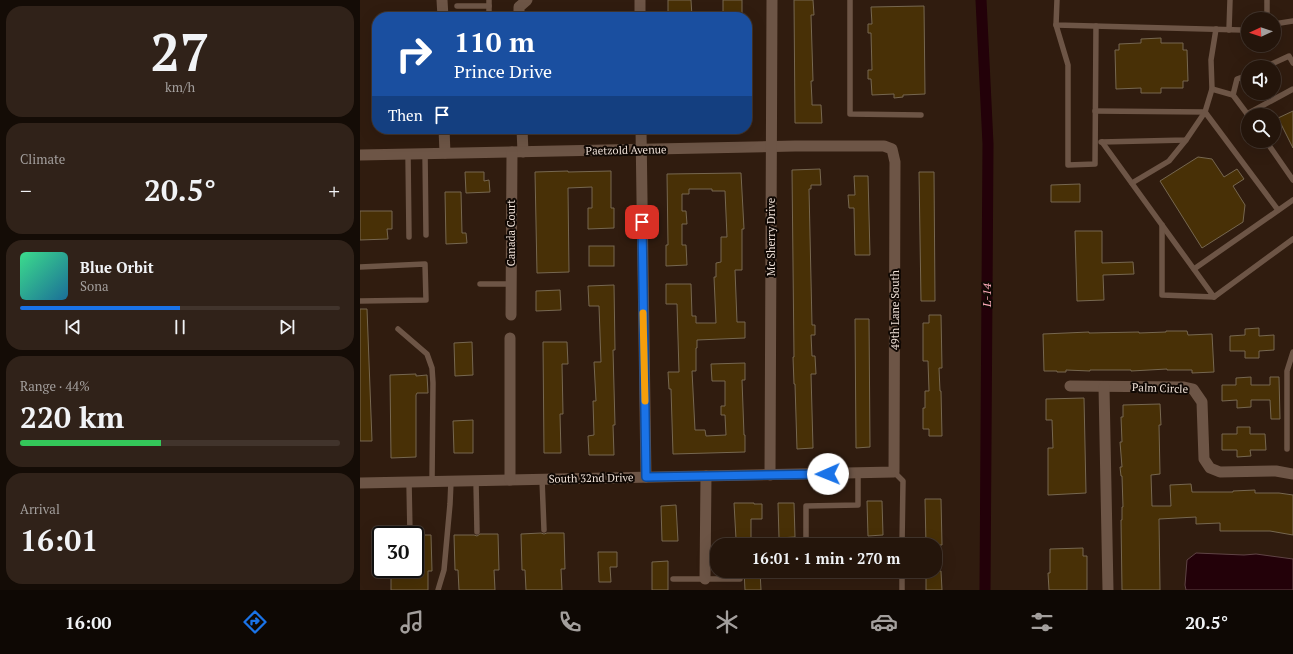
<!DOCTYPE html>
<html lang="en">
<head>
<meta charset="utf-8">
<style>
  :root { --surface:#24150b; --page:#302219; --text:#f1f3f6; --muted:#a39f9d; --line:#41342c; --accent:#1a73e8 }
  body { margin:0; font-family:"PT Serif",serif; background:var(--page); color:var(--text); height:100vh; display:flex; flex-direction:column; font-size:15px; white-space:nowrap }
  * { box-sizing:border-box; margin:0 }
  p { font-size:13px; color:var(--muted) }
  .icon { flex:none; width:22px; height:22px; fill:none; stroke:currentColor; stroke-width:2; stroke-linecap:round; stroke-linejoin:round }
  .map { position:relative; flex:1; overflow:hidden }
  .details { display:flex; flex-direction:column; gap:6px; padding:6px; background:#140c06; width:360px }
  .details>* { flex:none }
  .top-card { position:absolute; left:12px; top:12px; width:380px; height:122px; border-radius:16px; box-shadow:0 4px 16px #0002,0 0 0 1px var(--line); background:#1a4fa0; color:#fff; overflow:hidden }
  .needle { width:26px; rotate:267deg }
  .tools { position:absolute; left:881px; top:12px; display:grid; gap:8px }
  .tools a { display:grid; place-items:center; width:40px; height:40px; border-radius:50%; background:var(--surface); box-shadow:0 4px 16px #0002,0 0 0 1px var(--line); font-size:20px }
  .speed { position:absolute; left:12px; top:526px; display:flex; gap:8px; font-size:20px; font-weight:700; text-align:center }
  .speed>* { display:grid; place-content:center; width:52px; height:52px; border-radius:50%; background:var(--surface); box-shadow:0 4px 16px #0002,0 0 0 1px var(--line); line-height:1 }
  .speed .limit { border:2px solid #111; border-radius:6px; background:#fff; color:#111 }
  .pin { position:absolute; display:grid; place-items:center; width:34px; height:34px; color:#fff; margin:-17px; border-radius:8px; box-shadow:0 2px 6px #0006 }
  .me { position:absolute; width:44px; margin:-22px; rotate:269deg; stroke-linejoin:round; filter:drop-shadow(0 0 3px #0008) }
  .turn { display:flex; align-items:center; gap:14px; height:84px; padding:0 16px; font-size:18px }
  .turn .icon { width:52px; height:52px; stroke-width:2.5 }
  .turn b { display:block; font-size:28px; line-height:34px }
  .then { display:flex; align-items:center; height:38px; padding:0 16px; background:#0003; gap:8px; font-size:15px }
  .big { font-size:30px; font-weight:600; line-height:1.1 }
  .details .tile { flex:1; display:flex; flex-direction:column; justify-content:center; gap:6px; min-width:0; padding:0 14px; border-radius:16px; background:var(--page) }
  .details .dial { align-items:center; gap:0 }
  .dial b { font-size:52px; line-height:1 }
  .song { display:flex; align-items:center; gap:12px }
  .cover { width:48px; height:48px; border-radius:6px; background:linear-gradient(135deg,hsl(150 70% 55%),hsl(200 70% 35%)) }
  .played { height:4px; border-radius:2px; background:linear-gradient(90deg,var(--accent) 50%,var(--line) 50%) }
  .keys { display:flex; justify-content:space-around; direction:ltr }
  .heat { display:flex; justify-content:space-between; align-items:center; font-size:22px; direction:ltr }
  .charge { height:6px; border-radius:3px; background:linear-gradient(90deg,#34c759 44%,var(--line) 0) }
  .trip { position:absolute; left:350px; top:538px; width:232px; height:40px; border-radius:16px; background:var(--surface); box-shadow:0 4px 16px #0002,0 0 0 1px var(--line); font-weight:600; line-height:40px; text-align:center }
  .tab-bar { display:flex; height:64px; justify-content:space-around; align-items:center; background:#0e0804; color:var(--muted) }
  .tab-bar .icon { width:28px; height:28px }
  .tab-bar .active { color:var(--accent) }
  .tab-bar b { font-size:18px; color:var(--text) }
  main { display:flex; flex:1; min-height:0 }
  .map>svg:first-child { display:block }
  .water { fill:#230109; stroke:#604446 }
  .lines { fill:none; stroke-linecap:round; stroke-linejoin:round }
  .canal { stroke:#230109; stroke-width:11 }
  .building { fill:#483006; stroke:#766750 }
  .lane { stroke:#6d5546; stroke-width:5.5 }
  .street { stroke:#6d5546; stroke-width:11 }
  .route-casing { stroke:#114b97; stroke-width:10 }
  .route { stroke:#1a73e8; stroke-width:7 }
  .slow { stroke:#f59e0b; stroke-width:7 }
  .labels { text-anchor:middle; stroke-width:4; stroke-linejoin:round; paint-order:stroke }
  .street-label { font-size:11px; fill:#eddfd6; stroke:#110904 }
  .water-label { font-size:12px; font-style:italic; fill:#f7a8b6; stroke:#110904 }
</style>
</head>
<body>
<main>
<section class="details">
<div class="tile dial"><b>27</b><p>km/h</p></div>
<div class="tile"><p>Climate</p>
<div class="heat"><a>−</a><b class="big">20.5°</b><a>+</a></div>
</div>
<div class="tile">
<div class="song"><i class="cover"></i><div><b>Blue Orbit</b><p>Sona</p></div></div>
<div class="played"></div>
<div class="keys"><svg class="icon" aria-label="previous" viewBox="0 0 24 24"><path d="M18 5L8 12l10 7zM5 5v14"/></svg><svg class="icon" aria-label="pause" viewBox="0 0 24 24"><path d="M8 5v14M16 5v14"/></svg><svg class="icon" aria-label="next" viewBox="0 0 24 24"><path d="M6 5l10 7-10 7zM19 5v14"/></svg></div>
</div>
<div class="tile"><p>Range · 44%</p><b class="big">220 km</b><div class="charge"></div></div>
<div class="tile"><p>Arrival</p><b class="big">16:01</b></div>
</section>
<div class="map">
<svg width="933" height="590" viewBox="0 0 933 590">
  <rect width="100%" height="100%" fill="#301c0f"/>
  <path class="water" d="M836,553L884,555L896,554L933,559V590H826L825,585L827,560Z"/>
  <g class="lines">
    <path class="canal" d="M621,0L628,144L625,590"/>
  </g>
  <g class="building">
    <path d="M308,0H331L332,17H308Z"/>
    <rect x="363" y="0" width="19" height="15"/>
    <path d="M434,0H453L454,15H451L453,81H451L452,101V105H461L462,123H435Z"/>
    <path d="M564,6L565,94L543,95V97L534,98V94L512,95L511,79H508V70H512L511,33H508V24H512L511,7Z"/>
    <path d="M801,38V43H823V50H827L828,81H823V88H801V93H781V88L756,89L755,50H759V44L781,43V39Z"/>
    <path d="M933,111V148L918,118Z"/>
    <path d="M838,157L852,159L864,177L877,169L884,179L873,186L885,205L883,222L842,248L800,181Z"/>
    <path d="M460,169L461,185H451V189H449L452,325H455V335H451L452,356H455L456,374H451L453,448L437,449L435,384H434L433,357H434L432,170Z"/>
    <path d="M208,171V172L251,171V208H254V228L228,229V208H232V187L208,188L209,272L177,273L175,172Z"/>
    <path d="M105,172H124V181L129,180L130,192L106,193Z"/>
    <path d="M559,172H574L575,301H561Z"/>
    <path d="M381,173L384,229H382V270H375L377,322H385V338L337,340V348H336V371H332L335,430H345L346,436L366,435L365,415H361V406H365V381H352L351,364L385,363V380H382L384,435H385V452L313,454L311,389H309L308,372H319L317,304H306V284H331L332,316H336V323H356L354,277H356V263L361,262V237H367L365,191H352V189H329V194H322V211H326L327,224H322V245H326L327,265L306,266V245H308L307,174Z"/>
    <path d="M494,176H508L510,255H495L494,208H489L488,195H495Z"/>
    <path d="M720,184V202H691V185Z"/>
    <path d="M85,192H101L102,233H106L107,243L86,244Z"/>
    <path d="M0,211H32V229H27L28,239L0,240Z"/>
    <path d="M715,231H742V263L773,262L774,274L743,275L744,300L717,301Z"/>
    <rect x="229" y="246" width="25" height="20"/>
    <path d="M254,285L255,350H253L255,425H253L254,455H229L228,436L234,435L233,401H236L234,362H241L239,306H229L228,286Z"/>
    <path d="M200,290L201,310L176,311V291Z"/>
    <path d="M0,309H7L12,441H0Z"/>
    <path d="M569,315H581L582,368H579L580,391H581L582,436H569V429H563V408H565V391H569L568,361H563V323H569Z"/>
    <path d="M495,319H509L510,447L496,448Z"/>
    <path d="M899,328V336L914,335V350L899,351V358H885V351H870V336L885,335V329Z"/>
    <path d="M806,331H827L828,335L852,334L854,372L832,373V370H807V369L771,371V370H730V371L706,370V372H697V371H684L683,334L729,332V333L779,332V333L806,332Z"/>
    <path d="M112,342L113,375L95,376L94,343Z"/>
    <path d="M183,342H207L208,364H202L203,414H200L201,453H184Z"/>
    <path d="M56,374V376L67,375L68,393H57L56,395V457L31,458L30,375Z"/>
    <path d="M891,377V385H910V377H919L920,419H911L910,400H891V407L877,408V400L862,401V385H876V378Z"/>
    <path d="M724,398L726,493L688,495V448H693L692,420H686V399Z"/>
    <path d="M800,404L801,425H799L800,474L791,475L792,506H811L810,485L831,484L832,492H873V491L895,490V493H919L933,495V535L910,531H860V523L836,524V517L799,519L800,590H762L761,520H762V507H763L762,476H761L760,467H762L760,442H762L761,417H763V405Z"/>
    <path d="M113,420V453H94L93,421Z"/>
    <path d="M877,427H890V434H905L906,450H890L891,456L877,457V450H862V434H877Z"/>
    <path d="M565,499H581L582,545H566Z"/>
    <path d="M507,501H522L523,535L508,536Z"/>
    <path d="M374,503H394V504H402V519H391V539H376Z"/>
    <path d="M418,503H434L435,537L419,538Z"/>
    <path d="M316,505L318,541H302L301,506Z"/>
    <path d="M181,533L184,534L187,533H204L205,569H201L202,590H166L165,570H162L161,534Z"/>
    <path d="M120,534H138L139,570H134L135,590H99L98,570H95L94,535H114L117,536Z"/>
    <path d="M56,535H71L72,571H68V590H31V569H57Z"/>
    <path d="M723,548V556H727V590H689L688,573H690V549Z"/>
    <path d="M238,552H257V567H250L251,582H239Z"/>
    <path d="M308,561V590H292V562Z"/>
    <path d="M384,571H400L401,590H385Z"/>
    <path d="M566,571H581L582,590H566Z"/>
  </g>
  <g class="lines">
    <g class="lane">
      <path d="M129,0V17"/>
      <path d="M490,0V114L561,115"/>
      <path d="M697,0L696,25L882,30L888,29"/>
      <path d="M907,0V19"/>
      <path d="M97,6H129"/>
      <path d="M914,24L933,21"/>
      <path d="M696,25L708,65V165L735,164L736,26"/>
      <path d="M869,30L870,0"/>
      <path d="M905,67L929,56L933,63"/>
      <path d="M852,89L873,95L888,115"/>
      <path d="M873,95L877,79L888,75"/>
      <path d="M735,111L845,112L852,89L851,60L856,29"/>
      <path d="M887,114L933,89"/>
      <path d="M906,141L933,180"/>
      <path d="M741,142L826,140L845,112L918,210"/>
      <path d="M742,142L854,297L933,239"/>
      <path d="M48,154L49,237"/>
      <path d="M65,154L66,235"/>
      <path d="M772,183L809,161L826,140"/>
      <path d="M802,225V295L854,297"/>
      <path d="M0,267L65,264L66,300L0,301"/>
      <path d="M834,269L933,200"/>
      <path d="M120,284H151"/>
      <path d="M38,329L67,354L72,368L73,383L72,481"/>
      <path d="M927,449V371L933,352"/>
      <path d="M534,472L543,481L542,545"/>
      <path d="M182,479L184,530"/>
      <path d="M116,481L117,532"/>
      <path d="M49,482L50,534"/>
      <path d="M446,538V506L498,505V473"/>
      <path d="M313,579H380"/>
      <path d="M78,590L84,570L90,504L91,481"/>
      <path d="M542,590V571"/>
    </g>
    <g class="street">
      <path d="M82,0L83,17"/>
      <path d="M280,0V17"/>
      <path d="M159,17V7L167,0"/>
      <path d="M84,129L85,153"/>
      <path d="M162,129L163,152"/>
      <path d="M281,129L286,477"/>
      <path d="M0,155L435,146H524L532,149L535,162L534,472L0,483"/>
      <path d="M151,315L152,152"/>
      <path d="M150,338V480"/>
      <path d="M710,386L824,387L833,389L842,402L844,459L850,468L860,472L916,471L933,474"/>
      <path d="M744,387L748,590"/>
      <path d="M410,475L412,0"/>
      <path d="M345,579L346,476"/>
    </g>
  </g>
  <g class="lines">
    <g class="route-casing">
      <path id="route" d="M282,222L286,477L468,474"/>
    </g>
    <use href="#route" class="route"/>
    <path class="slow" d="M283,313L285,401"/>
  </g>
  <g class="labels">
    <g class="street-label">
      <text transform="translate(266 150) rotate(-1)" y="4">Paetzold Avenue</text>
      <text transform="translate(151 233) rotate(-90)" y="4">Canada Court</text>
      <text transform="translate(411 237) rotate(-90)" y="4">Mc Sherry Drive</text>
      <text transform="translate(535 310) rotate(-90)" y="4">49th Lane South</text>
      <text transform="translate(800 388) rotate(2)" y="4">Palm Circle</text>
      <text transform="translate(231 478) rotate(-1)" y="4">South 32nd Drive</text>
    </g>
    <g class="water-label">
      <text transform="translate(627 295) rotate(-90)" y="4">L-14</text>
    </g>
  </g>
</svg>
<div class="tools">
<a><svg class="needle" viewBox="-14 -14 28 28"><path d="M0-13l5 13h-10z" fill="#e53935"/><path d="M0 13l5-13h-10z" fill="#a39f9d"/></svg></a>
<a><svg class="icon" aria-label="sound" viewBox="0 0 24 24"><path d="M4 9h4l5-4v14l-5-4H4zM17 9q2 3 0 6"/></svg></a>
<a><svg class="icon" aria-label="search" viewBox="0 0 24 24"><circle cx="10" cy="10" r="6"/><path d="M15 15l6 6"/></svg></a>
</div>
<div class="speed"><div class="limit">30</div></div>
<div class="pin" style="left:282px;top:222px;background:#d93025"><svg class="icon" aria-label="arrive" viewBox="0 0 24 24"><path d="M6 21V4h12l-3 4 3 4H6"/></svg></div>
<svg class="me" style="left:468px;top:474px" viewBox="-20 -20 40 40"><circle r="19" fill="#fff"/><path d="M0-13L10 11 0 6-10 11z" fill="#1a73e8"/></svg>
<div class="trip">16:01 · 1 min · 270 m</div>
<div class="top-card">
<div class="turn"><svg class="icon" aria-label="right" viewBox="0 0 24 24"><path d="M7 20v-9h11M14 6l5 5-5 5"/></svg><div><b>110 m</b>Prince Drive</div></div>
<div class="then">Then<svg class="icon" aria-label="arrive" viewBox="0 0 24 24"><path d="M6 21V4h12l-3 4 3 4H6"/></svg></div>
</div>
</div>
</main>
<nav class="tab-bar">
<b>16:00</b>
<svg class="icon active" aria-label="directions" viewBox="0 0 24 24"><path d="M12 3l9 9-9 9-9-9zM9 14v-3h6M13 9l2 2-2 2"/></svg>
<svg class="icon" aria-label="music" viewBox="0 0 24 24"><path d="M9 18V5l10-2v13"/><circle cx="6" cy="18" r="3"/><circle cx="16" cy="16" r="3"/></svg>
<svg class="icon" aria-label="phone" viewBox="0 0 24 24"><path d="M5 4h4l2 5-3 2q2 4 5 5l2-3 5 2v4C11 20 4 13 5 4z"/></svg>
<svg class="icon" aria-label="climate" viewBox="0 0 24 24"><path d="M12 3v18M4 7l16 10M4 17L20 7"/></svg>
<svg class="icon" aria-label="car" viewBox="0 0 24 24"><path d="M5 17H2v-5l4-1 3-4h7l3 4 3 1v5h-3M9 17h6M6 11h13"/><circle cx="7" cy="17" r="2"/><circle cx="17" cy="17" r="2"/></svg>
<svg class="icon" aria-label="filters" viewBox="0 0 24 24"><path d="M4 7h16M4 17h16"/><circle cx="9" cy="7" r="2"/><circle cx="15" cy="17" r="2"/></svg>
<b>20.5°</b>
</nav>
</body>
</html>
